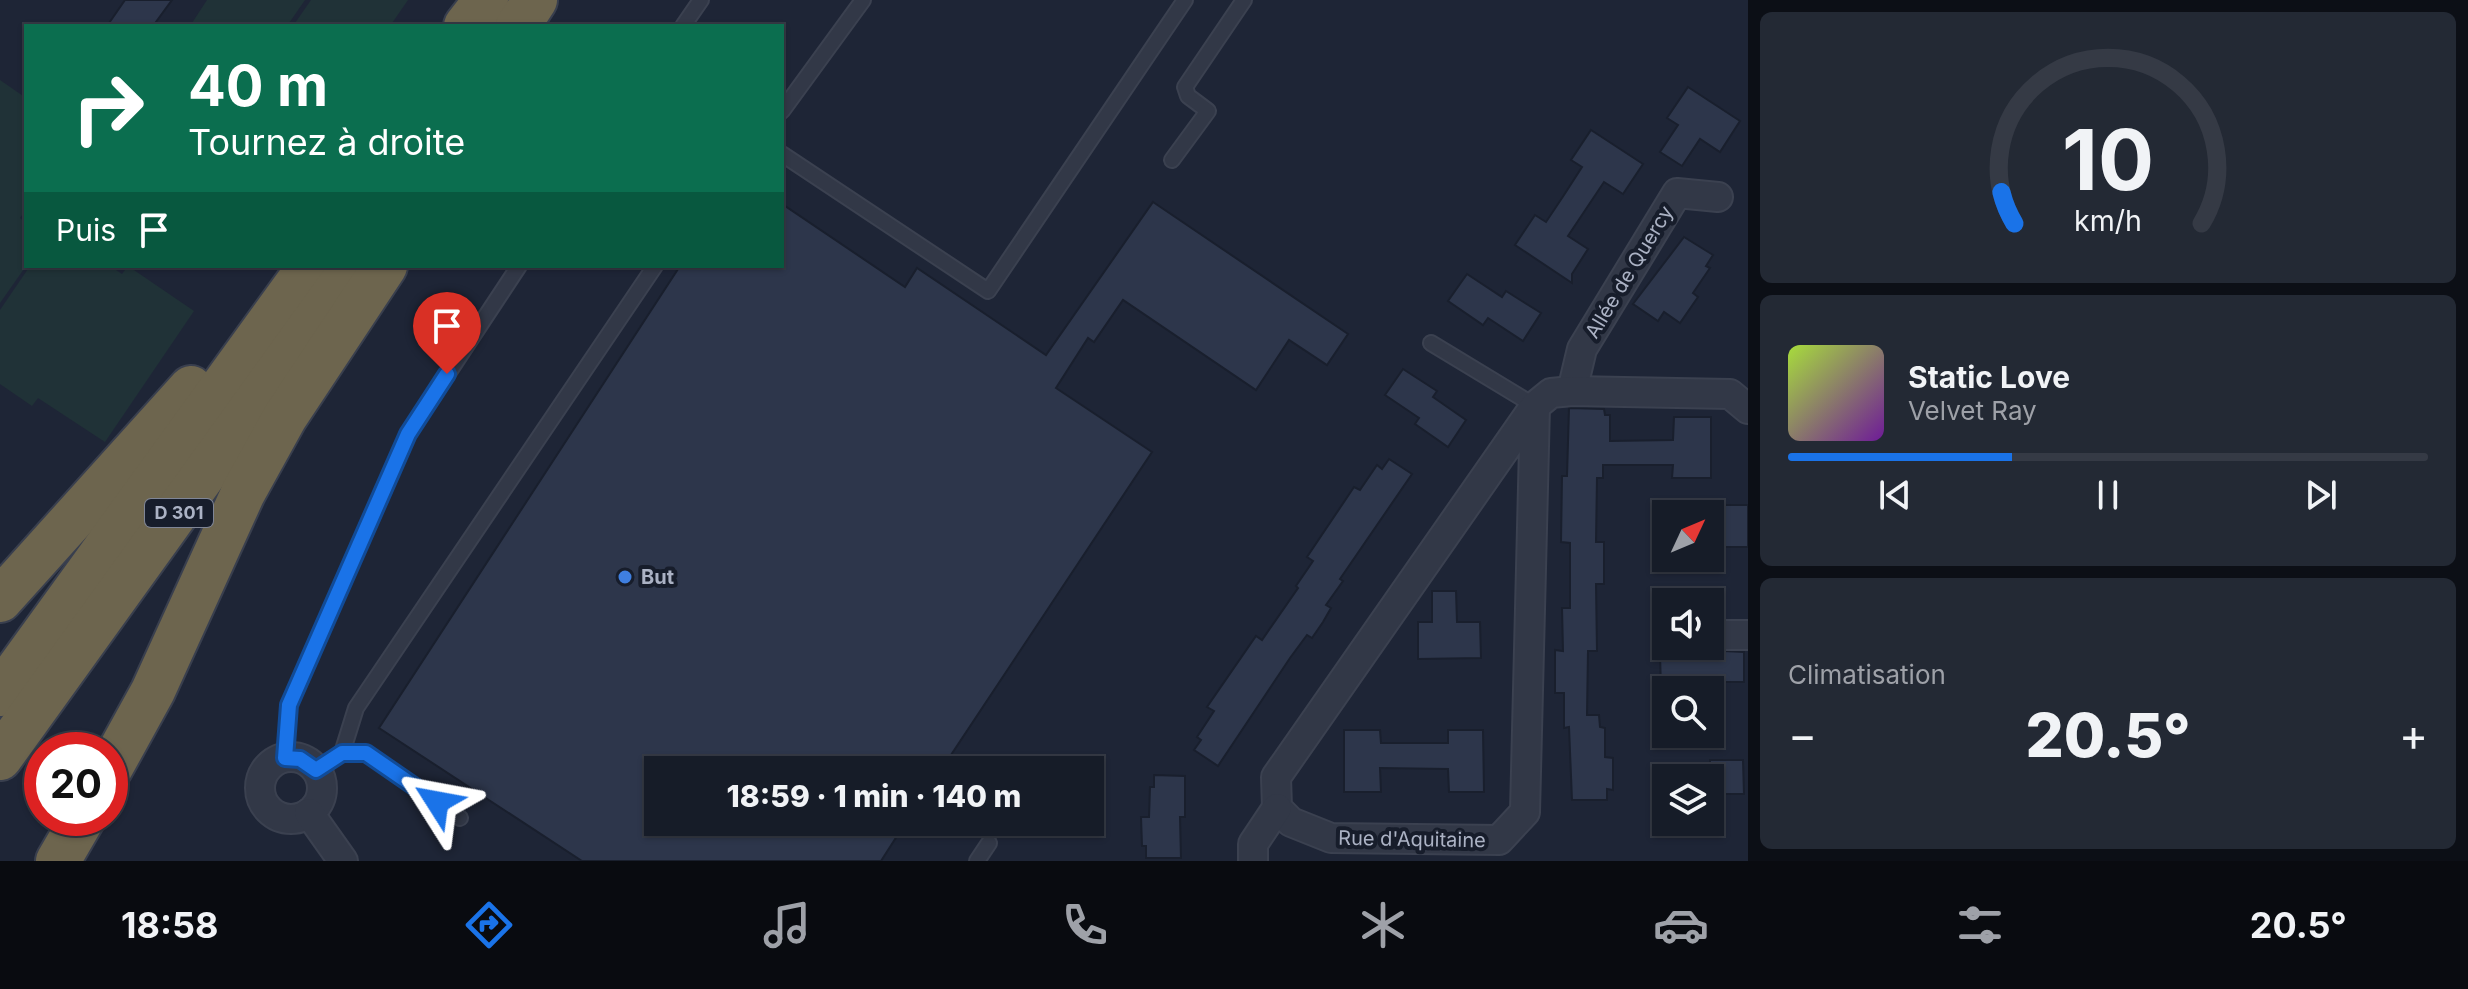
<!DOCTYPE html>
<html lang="fr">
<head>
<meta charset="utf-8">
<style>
  :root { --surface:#161c28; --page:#232934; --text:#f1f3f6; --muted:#9ea1a8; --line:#353a45; --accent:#1a73e8 }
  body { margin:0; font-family:Inter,sans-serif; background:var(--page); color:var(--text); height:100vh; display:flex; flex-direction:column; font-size:30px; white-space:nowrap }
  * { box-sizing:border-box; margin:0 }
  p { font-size:26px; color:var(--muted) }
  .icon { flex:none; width:44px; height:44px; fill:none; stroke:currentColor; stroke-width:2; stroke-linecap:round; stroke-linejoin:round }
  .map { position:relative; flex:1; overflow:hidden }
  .side { display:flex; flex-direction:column; gap:12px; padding:12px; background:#0c0f16; width:720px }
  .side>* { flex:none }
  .banner { position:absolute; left:24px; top:24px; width:760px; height:244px; border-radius:0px; box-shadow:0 2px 6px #0004,0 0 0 2px var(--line); background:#0b6e4f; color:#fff; overflow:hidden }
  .needle { width:52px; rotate:46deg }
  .fabs { position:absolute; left:1652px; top:500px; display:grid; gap:16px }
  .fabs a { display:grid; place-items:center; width:72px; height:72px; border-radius:0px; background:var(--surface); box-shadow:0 2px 6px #0004,0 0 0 2px var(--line); font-size:40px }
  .speed { position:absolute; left:24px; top:732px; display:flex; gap:16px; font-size:40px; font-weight:700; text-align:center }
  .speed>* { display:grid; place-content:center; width:104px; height:104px; border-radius:50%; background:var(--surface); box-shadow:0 2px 6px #0004,0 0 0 2px var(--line); line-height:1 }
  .speed .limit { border:12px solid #d22; background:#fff; color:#111 }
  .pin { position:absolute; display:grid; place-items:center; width:68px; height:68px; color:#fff; margin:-82px -34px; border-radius:50% 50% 50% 0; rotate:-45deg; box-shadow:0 0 8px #0007 }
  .pin .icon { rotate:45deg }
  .me { position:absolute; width:88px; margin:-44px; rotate:304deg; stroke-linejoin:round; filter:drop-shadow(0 0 6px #0008) }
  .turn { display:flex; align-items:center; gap:28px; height:168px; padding:0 32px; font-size:36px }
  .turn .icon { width:104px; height:104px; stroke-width:2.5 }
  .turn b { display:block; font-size:56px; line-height:68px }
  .then { display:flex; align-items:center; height:76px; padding:0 32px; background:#0003; gap:16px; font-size:30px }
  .big { font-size:60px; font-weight:800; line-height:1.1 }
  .side .widget { flex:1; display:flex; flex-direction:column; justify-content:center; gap:12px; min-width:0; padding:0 28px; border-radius:12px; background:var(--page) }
  .side .dial { align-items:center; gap:0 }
  .dial svg { height:208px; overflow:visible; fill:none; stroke:var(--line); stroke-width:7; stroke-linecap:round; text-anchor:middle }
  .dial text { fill:var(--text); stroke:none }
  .song { display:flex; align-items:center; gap:24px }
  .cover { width:96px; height:96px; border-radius:12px; background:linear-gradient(135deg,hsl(80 70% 55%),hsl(280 70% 35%)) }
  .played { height:8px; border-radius:4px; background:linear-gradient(90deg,var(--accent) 35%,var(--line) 35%) }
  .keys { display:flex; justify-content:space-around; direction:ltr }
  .heat { display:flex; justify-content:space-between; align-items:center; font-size:44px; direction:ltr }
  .trip { position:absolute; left:644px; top:756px; width:460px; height:80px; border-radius:0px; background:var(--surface); box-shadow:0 2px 6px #0004,0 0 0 2px var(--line); font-weight:800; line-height:80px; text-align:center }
  .dock { display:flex; height:128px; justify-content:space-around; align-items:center; background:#090b10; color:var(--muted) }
  .dock .icon { width:56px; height:56px }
  .dock .current { color:var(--accent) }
  .dock b { font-size:36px; color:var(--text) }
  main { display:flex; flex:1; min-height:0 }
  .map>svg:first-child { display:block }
  .green { fill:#203237 }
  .building { fill:#2d364b; stroke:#191f2d; stroke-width:2 }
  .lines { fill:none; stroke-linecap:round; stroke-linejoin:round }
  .lane-casing { stroke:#3b4150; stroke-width:18 }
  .street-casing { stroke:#3b4150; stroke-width:32 }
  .highway-casing { stroke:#393f4e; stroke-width:48 }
  .lane { stroke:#323847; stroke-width:14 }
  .street { stroke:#323847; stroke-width:28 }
  .highway { stroke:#6d654e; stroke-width:44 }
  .route-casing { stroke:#114b97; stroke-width:20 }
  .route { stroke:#1a73e8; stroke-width:14 }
  .shop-dot { fill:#3f7fe0; stroke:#171d2b; stroke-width:3 }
  .labels { text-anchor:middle; stroke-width:8; stroke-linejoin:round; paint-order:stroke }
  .shield { fill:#171d2b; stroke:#7f8596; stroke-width:2 }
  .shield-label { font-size:18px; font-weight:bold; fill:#abb2c4 }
  .street-label { font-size:20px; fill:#abb2c4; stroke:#171d2b }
  .poi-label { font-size:20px; font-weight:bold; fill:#abb2c4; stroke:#171d2b; text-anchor:start }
</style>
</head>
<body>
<main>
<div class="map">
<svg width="1748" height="861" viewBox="0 0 1748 861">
  <rect width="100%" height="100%" fill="#1e2536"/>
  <g class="green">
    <path d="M207,0H305L287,26H190Z"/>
    <path d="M311,0H408L390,26H293Z"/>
    <path d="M0,80L26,98V209L20,218L26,223V266L0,303Z"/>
    <path d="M30,266H110L122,274L128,266L194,311L105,442L38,398L32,406L0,384V310Z"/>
  </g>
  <g class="building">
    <path d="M125,0H172L153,26H107Z"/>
    <path d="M1688,87L1740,121L1720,152L1700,139L1682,166L1660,152L1678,125L1667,118Z"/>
    <path d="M1591,130L1643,164L1623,194L1604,182L1568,236L1588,249L1572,274V283L1515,245L1535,215L1546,222L1564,195L1582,167L1571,160Z"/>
    <path d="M1153,202L1348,334L1327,365L1289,340L1256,390L1123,300L1094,342L1088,338L1056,388L1152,452L941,770H658V822H906L881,861H582L379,728L680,266H782V204L905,287L917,268L1046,355Z"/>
    <path d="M1684,237L1713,255L1706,266L1710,268L1693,293L1698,297L1680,323L1664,312L1658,321L1633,304Z"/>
    <path d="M1467,274L1502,297L1506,291L1541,313L1523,341L1488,318L1483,325L1448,301Z"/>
    <path d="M1403,369L1437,391L1433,397L1466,420L1448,447L1415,424L1419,418L1385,395Z"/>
    <path d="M1569,408L1604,409L1605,415H1610V441L1673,440L1674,417H1711V478H1672L1673,465H1603V478H1597L1596,542H1604V584H1596L1597,651H1588L1587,715H1599L1600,727L1605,728V757L1613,758V790L1607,789V800H1572L1569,727L1564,728V693H1555V650L1563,651L1562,608H1570V543L1561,542L1562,476H1567Z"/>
    <path d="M1389,459L1412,474L1340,579L1343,581L1326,605L1331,608L1323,622L1312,638L1307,635L1290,658L1218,766L1194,750L1201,740L1197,737L1214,711L1207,707L1256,636L1262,640L1298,588L1296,586L1313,561L1307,557L1354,487L1360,490L1377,465L1382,469Z"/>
    <rect x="1722" y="505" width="26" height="42"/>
    <path d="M1432,591H1456L1457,622H1480L1481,658L1418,659V622H1432Z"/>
    <path d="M1703,650L1744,652V682H1702V688H1661L1660,655H1703Z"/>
    <path d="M1344,730H1380L1381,743H1448V730H1483L1484,792H1449L1448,769L1380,768L1381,792H1344Z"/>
    <path d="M1710,760H1743L1744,794H1710Z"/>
    <path d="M1154,775L1185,776V817H1180L1181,858H1146V846H1142L1141,817H1149L1150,787H1154Z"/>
  </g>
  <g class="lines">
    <g class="lane-casing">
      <g id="lane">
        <path d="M683,26L701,0"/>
        <path d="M782,111L863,0"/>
        <path d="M782,154L988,291L1185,0"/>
        <path d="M1172,160L1208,111L1188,96L1185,87L1244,0"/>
        <path d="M1431,343L1535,406"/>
        <path d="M342,753L356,708L655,266"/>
        <path d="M285,758L289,705L408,434L519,266"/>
        <path d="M316,770L342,753H366L460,818"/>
        <path d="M977,861L989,843"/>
      </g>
    </g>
    <g class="street-casing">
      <g id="street">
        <path d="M1572,391L1582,349L1677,193L1718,197"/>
        <path d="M1535,406L1525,812L1499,840L1331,838L1291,822L1277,808L1276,777L1535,406L1551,393L1572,391L1730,394L1748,409"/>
        <path d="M1710,635H1748"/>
        <circle cx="291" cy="788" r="31"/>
        <path d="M309,813L343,861"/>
        <path d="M1253,861V844L1277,808"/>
      </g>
    </g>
    <g class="highway-casing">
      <g id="highway">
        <path d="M466,26L486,0"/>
        <path d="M518,26L535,0"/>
        <path d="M0,600L191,388"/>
        <path d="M0,694L310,266"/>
        <path d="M0,758L354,266"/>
        <path d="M110,769L153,691L243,493L285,417L385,266"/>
        <path d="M58,861L83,818"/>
      </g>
    </g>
    <use href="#lane" class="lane"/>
    <use href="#street" class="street"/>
    <use href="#highway" class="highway"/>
  </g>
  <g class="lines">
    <g class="route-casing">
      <path id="route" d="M437,802L366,753H342L316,770L300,759L285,758L289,705L408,434L447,374"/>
    </g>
    <use href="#route" class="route"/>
  </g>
  <circle class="shop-dot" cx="625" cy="577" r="8"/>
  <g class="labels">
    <rect class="shield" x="145" y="499" width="68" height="28" rx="6"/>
    <g class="shield-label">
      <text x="179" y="519">D 301</text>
    </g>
    <g class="street-label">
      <text transform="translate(1629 272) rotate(-59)" y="7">Allée de Quercy</text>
      <text transform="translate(1412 839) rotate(1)" y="7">Rue d'Aquitaine</text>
    </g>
    <g class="poi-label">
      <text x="641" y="584">But</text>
    </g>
  </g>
</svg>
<div class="fabs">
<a><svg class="needle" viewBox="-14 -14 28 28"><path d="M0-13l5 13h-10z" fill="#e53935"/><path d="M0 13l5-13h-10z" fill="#9ea1a8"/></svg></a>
<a><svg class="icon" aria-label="sound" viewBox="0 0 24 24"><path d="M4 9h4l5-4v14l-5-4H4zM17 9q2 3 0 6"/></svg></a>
<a><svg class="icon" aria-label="search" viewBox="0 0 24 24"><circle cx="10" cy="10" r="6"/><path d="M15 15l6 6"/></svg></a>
<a><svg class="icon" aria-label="layers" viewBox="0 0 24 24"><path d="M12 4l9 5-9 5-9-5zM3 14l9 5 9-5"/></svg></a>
</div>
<div class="speed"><div class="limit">20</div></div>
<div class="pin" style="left:447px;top:374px;background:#d93025"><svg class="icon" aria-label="arrive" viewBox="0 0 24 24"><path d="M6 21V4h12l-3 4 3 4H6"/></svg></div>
<svg class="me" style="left:437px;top:802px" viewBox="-20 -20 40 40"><path d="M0-17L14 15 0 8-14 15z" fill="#1a73e8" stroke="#fff" stroke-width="4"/></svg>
<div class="trip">18:59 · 1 min · 140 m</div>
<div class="banner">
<div class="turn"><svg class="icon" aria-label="right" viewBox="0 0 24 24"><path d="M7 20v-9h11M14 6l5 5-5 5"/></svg><div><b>40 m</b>Tournez à droite</div></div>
<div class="then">Puis<svg class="icon" aria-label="arrive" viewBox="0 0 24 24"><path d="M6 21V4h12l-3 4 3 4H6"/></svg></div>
</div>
</div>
<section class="side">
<div class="widget dial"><svg viewBox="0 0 100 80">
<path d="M14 69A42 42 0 1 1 86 69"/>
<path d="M14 69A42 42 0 0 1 9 57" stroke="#1a73e8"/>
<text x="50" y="56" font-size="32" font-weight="700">10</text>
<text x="50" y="72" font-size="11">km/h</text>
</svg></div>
<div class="widget">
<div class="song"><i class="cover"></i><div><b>Static Love</b><p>Velvet Ray</p></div></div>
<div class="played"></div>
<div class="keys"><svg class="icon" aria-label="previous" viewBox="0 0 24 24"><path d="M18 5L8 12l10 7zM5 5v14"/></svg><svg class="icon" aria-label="pause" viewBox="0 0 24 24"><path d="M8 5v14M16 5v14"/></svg><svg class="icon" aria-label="next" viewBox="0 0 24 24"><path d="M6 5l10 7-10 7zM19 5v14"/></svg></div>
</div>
<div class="widget"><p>Climatisation</p>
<div class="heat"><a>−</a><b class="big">20.5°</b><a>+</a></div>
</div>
</section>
</main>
<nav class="dock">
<b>18:58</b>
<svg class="icon current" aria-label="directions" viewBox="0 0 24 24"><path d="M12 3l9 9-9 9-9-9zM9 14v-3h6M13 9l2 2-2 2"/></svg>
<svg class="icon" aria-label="music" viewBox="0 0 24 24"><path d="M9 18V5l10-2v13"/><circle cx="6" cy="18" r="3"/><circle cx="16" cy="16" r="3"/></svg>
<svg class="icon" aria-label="phone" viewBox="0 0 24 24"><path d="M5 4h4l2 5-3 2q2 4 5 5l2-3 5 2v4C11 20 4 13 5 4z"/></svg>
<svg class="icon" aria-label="climate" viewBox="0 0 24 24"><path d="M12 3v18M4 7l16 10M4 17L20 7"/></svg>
<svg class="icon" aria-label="car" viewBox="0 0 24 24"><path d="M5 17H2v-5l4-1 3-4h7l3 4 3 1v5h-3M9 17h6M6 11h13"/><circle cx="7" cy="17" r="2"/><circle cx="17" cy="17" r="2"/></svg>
<svg class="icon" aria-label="filters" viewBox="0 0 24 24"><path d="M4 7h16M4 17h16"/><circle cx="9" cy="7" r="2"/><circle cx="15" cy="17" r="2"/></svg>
<b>20.5°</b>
</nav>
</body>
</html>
